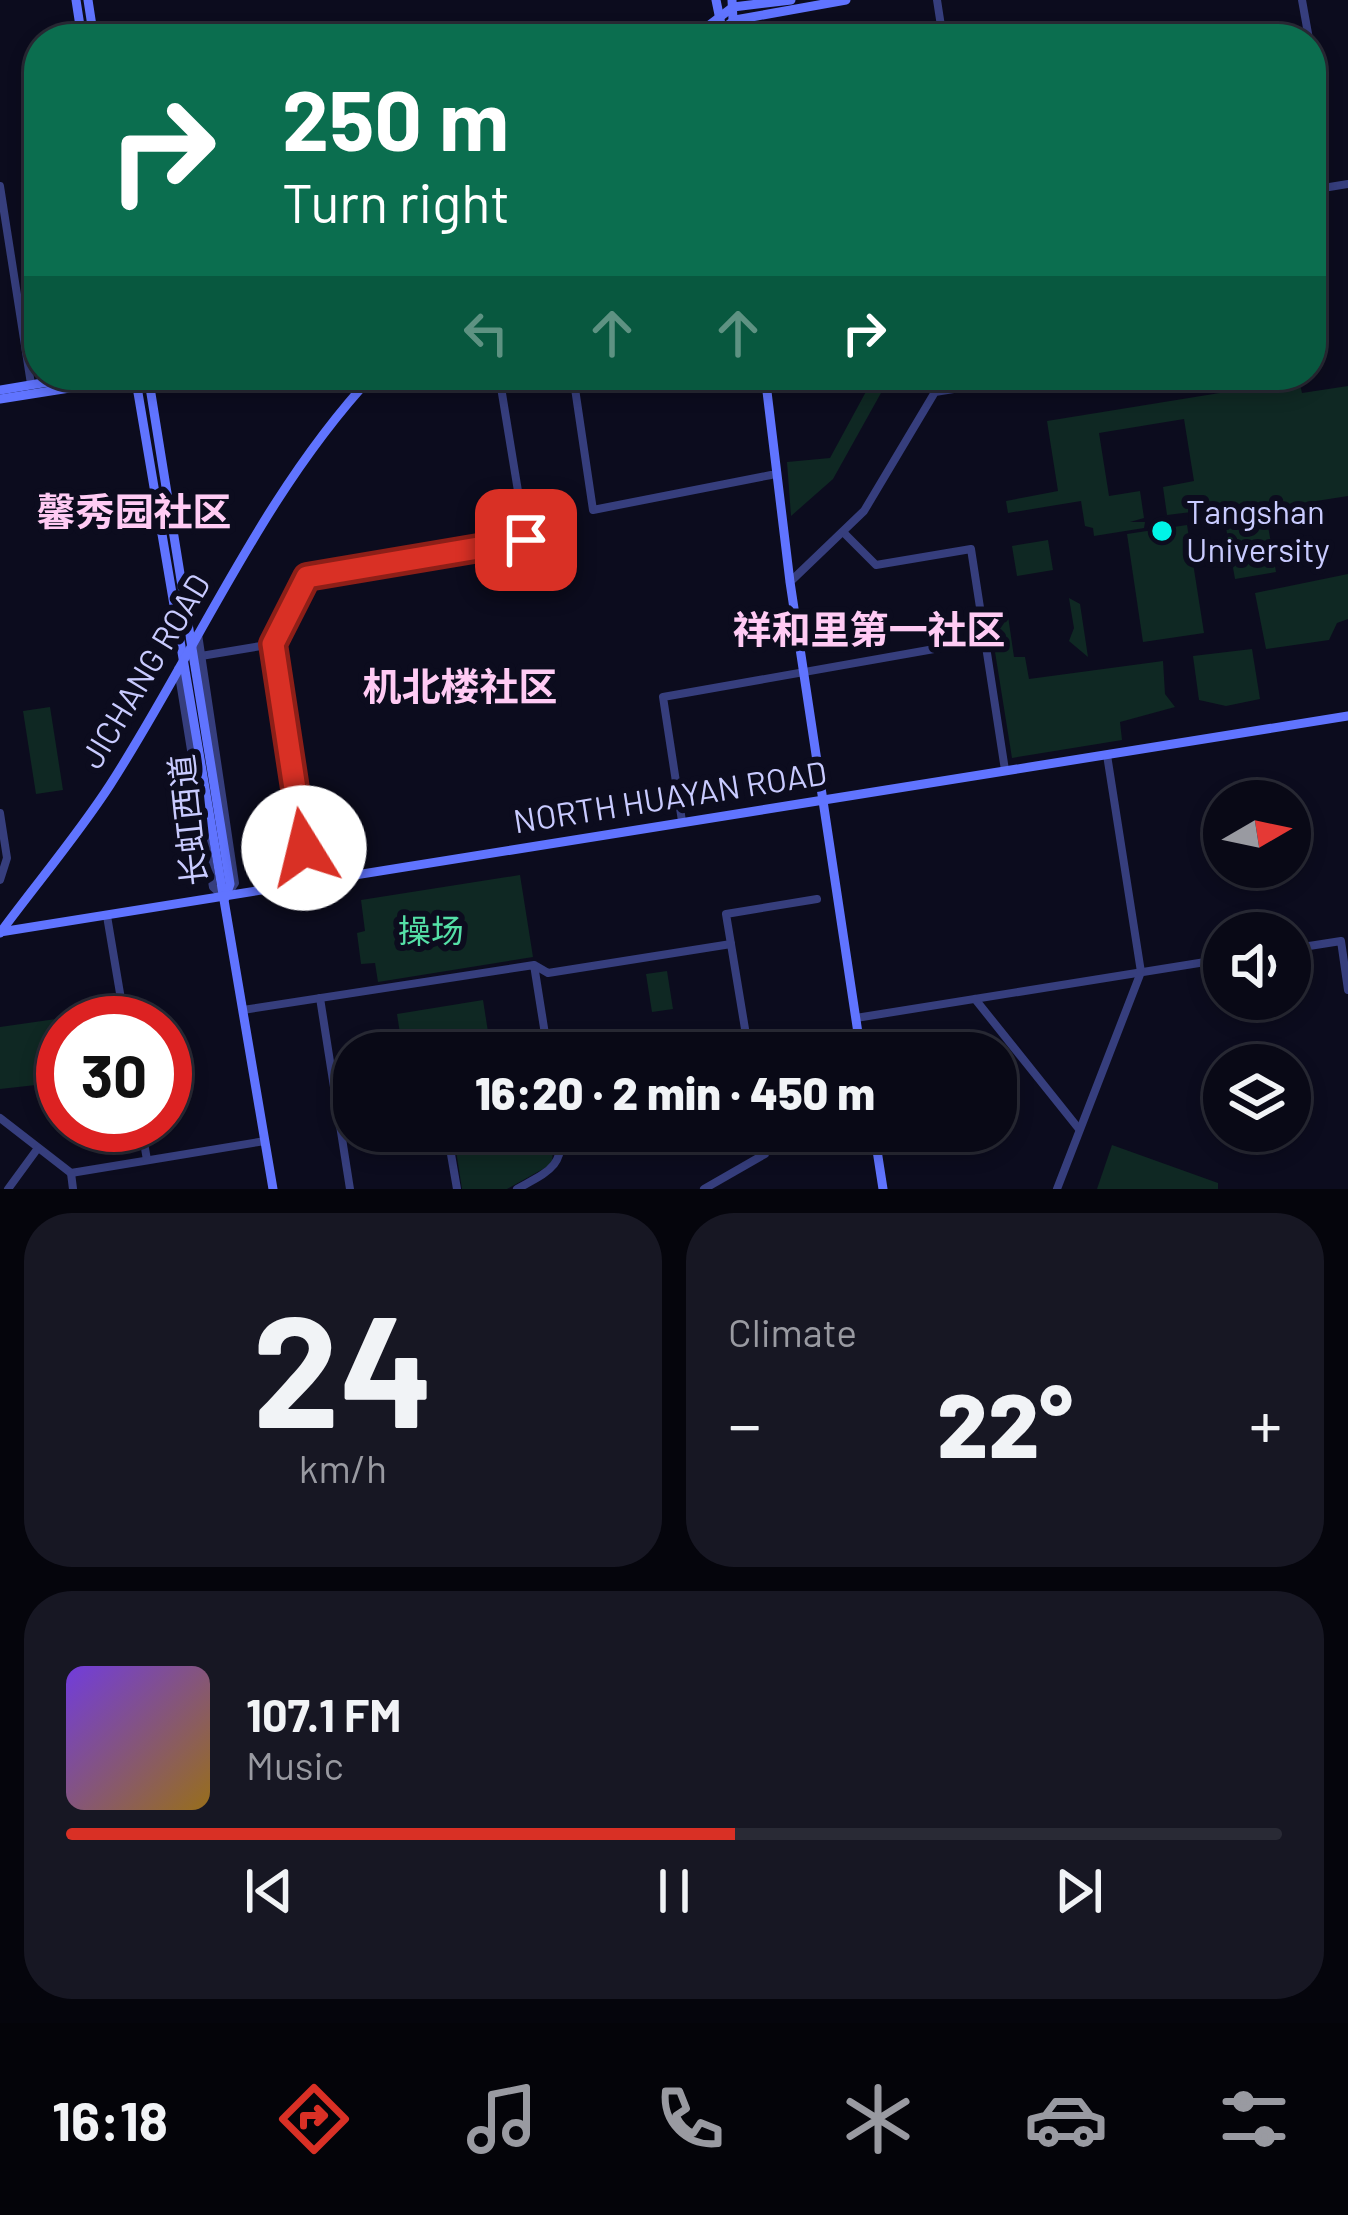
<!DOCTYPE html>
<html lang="en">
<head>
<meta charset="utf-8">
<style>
  :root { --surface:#090916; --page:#171723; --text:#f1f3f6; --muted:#999aa1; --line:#292a35; --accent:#d93025 }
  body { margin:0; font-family:Barlow,"Noto Sans SC",sans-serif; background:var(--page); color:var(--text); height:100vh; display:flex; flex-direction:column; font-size:45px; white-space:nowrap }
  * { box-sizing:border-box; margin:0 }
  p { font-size:39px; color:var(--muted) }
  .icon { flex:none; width:66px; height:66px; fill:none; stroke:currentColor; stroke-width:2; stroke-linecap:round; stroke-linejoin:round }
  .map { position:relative; height:1189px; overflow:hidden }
  .details { display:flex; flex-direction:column; gap:24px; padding:24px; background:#05050c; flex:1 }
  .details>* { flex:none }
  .guide { position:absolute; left:24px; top:24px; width:1302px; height:366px; border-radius:48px; box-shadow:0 6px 18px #0003,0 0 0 3px var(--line); background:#0b6e4f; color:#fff; overflow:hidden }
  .needle { width:78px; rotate:81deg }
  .buttons { position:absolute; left:1203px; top:780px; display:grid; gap:24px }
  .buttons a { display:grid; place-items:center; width:108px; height:108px; border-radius:50%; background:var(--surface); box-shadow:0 6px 18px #0003,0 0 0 3px var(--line); font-size:60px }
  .speed { position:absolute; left:36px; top:996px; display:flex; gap:24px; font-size:60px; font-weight:700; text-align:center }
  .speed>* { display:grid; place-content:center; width:156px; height:156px; border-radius:50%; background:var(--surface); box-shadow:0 6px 18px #0003,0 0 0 3px var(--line); line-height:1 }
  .speed .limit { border:18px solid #d22; background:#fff; color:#111 }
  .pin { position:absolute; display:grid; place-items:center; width:102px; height:102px; color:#fff; margin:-51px; border-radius:24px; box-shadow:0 6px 18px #0006 }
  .me { position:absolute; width:132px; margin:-66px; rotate:351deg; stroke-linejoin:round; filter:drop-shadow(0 0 9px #0008) }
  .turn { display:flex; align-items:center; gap:42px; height:252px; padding:0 60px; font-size:54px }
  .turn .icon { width:156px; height:156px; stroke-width:2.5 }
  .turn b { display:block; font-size:84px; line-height:102px }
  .lanes { display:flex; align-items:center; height:114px; padding:0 60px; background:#0003; justify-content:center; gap:60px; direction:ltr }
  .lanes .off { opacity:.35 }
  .big { font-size:90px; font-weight:800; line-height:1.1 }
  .details .card { flex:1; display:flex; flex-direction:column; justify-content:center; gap:18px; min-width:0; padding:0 42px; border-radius:48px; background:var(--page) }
  .details .dial { align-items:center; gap:0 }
  .dial b { font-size:156px; line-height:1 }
  .song { display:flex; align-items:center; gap:36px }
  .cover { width:144px; height:144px; border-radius:18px; background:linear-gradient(135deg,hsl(260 70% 55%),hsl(40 70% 35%)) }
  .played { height:12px; border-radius:6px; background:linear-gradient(90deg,var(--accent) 55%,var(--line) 55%) }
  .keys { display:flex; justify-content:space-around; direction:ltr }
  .heat { display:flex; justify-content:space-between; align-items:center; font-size:66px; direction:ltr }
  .details .tiles { flex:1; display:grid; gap:24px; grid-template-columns:1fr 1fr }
  .card:last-child { grid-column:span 2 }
  .trip { position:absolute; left:333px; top:1032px; width:684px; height:120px; border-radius:48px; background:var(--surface); box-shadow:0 6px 18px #0003,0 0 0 3px var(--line); font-weight:800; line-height:120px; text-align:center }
  .dock { display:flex; height:192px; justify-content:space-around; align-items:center; background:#040409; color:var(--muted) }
  .dock .icon { width:84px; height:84px }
  .dock .selected { color:var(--accent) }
  .dock b { font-size:54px; color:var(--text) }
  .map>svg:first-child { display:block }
  .green { fill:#0f2823 }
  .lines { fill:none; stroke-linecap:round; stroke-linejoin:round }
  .street { stroke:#363e7d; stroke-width:8 }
  .secondary { stroke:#6074ff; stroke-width:9 }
  .route-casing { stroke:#8d1f18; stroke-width:30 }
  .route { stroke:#d93025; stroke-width:21 }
  .poi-dot { fill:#00f4e7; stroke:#0c0c1e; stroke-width:4.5 }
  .labels { text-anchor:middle; stroke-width:12; stroke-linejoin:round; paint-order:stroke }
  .poi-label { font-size:33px; fill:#c9cbff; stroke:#0c0c1e; text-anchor:start }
  .street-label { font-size:33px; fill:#c9cbff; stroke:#0c0c1e }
  .park-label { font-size:33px; fill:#55dfa7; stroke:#0c0c1e }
  .quarter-label { font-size:39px; font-weight:bold; fill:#ffcbf4; stroke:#0c0c1e }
</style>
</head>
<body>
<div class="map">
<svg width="1348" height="1189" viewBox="0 0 1348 1189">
  <rect width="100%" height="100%" fill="#0c0c1e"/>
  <g class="green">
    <path d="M875,375H891L833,479L791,516L787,462L830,458Z"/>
    <path d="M1299,380L1302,393L1348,386V496L1265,509L1276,572L1235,579L1224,516L1258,510L1257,504L1167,515L1163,487L1194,481L1184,419L1099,433L1109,496L1140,491L1144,518L1130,522H1145L1144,528L1094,536L1093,528L1085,526L1081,501L1008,513L1006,501L1058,491L1047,421Z"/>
    <path d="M1187,525L1204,633L1143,642L1127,534Z"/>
    <path d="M1048,540L1053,570L1017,576L1012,546Z"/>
    <path d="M1348,574V619L1337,623L1329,640L1266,649L1255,593Z"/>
    <path d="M1069,598L1080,604L1088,657L1069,641L1074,628Z"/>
    <path d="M1008,616L1014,657H1025L1029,679L1163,661L1165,694L1175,707L1120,722L1122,740L1012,758L991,627Z"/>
    <path d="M1252,649L1260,699L1226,706L1199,700L1193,656Z"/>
    <path d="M50,707L63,790L36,794L23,711Z"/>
    <path d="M520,875L533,957L378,982L375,963L361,964L357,933L365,931L361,900Z"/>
    <path d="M667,971L673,1009L652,1012L646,974Z"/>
    <path d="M483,1000L491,1051L403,1053L397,1014Z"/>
    <path d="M91,1014L93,1023H63V1082L0,1089V1027Z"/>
    <path d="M453,1131H554L552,1164L507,1189H462Z"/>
    <path d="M1112,1145L1218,1183V1189H1097Z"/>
  </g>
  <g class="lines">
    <g class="street">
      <path d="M937,0L943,39"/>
      <path d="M1302,0L1309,39"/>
      <path d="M0,186L31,384"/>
      <path d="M1311,190L1348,184"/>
      <path d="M573,375L593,510L771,475"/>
      <path d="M845,534L876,565L971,549L1005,770"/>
      <path d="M790,582L864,511L935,392L1042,375"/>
      <path d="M201,656L273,644"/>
      <path d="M178,669L213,887L225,898L235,883L198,634"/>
      <path d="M0,813L7,858L0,880"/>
      <path d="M682,821L663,697L985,640"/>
      <path d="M309,884L273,644L307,576L316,572L526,540L499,375"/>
      <path d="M107,916L125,1023"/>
      <path d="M1290,949L1341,941L1348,990"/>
      <path d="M536,966L548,973L731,944"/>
      <path d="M320,998L350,1189"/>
      <path d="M975,999L1079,1129"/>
      <path d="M243,1010L534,965L548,1053"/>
      <path d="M856,1018L1224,959"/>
      <path d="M749,1053L726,914L817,899"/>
      <path d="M845,1053L861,1050"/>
      <path d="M0,1118L71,1173L265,1141"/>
      <path d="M141,1125L147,1160"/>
      <path d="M447,1131L457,1189"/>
      <path d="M71,1173L73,1189"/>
      <path d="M8,1189L38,1148"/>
      <path d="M517,1189C547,1172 565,1167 560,1131"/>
      <path d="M704,1189L765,1154L761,1131"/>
      <path d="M1057,1189L1141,972L1107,755"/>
    </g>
    <g class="secondary">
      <path d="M76,0L82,39"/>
      <path d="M88,0L94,39"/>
      <path d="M716,0L724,39"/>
      <path d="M732,0L734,39"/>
      <path d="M691,39L733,7L791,0"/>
      <path d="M709,39L735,20L846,0"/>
      <path d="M135,375L273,1189"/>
      <path d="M148,375L230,884L225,898"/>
      <path d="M765,375L790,582L861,1053"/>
      <path d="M0,390L90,375"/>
      <path d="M0,399L139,377"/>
      <path d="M0,932L1348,716"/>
      <path d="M0,933C36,884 77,836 110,785C197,650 262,494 373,375"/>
      <path d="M874,1131L883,1189"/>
    </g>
  </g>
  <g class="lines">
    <g class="route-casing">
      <path id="route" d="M304,848L273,644L307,577L526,540"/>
    </g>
    <use href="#route" class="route"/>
  </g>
  <circle class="poi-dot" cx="1162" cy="531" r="12"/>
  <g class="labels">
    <g class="poi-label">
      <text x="1186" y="524">Tangshan<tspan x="1186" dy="38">University</tspan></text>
    </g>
    <g class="street-label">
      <text transform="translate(145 671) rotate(-59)" y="12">JICHANG ROAD</text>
      <text transform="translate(670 797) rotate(-9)" y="12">NORTH HUAYAN ROAD</text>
      <text transform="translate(188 820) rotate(-96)" y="12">长虹西道</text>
    </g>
    <g class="park-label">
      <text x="431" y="943">操场</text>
    </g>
    <g class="quarter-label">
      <text x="134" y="526">馨秀园社区</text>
      <text x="869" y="644">祥和里第一社区</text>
      <text x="460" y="701">机北楼社区</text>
    </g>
  </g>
</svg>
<div class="buttons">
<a><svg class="needle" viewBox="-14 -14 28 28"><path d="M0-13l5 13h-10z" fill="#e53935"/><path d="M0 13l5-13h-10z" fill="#999aa1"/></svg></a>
<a><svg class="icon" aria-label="sound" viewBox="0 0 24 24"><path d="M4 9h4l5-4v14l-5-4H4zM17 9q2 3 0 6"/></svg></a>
<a><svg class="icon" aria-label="layers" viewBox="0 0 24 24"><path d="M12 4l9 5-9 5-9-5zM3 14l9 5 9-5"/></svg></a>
</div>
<div class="speed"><div class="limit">30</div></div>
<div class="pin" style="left:526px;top:540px;background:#d93025"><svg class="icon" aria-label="arrive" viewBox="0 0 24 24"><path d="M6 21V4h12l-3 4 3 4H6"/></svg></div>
<svg class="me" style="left:304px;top:848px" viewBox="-20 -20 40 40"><circle r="19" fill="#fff"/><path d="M0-13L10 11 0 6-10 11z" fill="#d93025"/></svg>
<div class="trip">16:20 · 2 min · 450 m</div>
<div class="guide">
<div class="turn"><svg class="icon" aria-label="right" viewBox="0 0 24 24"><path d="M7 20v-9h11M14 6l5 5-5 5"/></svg><div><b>250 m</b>Turn right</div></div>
<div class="lanes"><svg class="icon off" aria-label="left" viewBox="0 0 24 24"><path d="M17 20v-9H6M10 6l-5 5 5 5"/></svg><svg class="icon off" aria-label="ahead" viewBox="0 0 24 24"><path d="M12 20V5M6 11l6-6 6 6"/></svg><svg class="icon off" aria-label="ahead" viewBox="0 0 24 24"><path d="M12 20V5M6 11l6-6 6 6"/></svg><svg class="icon" aria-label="right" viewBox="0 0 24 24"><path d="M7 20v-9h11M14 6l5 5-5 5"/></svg></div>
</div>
</div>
<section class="details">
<div class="tiles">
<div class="card dial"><b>24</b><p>km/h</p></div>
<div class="card"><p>Climate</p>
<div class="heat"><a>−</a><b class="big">22°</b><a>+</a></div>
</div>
<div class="card">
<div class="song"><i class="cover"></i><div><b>107.1 FM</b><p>Music</p></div></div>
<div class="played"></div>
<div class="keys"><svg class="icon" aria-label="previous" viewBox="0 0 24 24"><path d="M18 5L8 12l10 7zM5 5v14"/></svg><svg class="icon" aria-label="pause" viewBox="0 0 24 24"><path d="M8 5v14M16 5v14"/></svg><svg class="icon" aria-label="next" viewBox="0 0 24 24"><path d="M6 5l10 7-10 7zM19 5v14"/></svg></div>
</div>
</div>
</section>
<nav class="dock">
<b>16:18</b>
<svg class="icon selected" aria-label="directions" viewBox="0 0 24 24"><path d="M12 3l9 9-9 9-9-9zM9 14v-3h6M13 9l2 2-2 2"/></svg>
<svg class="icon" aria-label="music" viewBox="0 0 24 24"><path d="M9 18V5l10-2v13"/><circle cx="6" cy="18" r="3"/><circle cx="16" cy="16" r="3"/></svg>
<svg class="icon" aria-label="phone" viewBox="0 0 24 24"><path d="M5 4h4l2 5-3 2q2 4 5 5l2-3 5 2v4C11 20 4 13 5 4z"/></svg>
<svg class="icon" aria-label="climate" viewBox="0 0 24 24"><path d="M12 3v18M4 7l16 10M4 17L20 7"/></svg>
<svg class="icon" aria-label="car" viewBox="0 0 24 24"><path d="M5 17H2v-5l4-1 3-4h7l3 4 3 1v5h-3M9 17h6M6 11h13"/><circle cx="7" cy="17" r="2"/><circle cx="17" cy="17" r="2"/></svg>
<svg class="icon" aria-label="filters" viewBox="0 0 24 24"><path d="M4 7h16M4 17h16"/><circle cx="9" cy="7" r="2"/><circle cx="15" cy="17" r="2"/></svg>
</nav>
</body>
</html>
